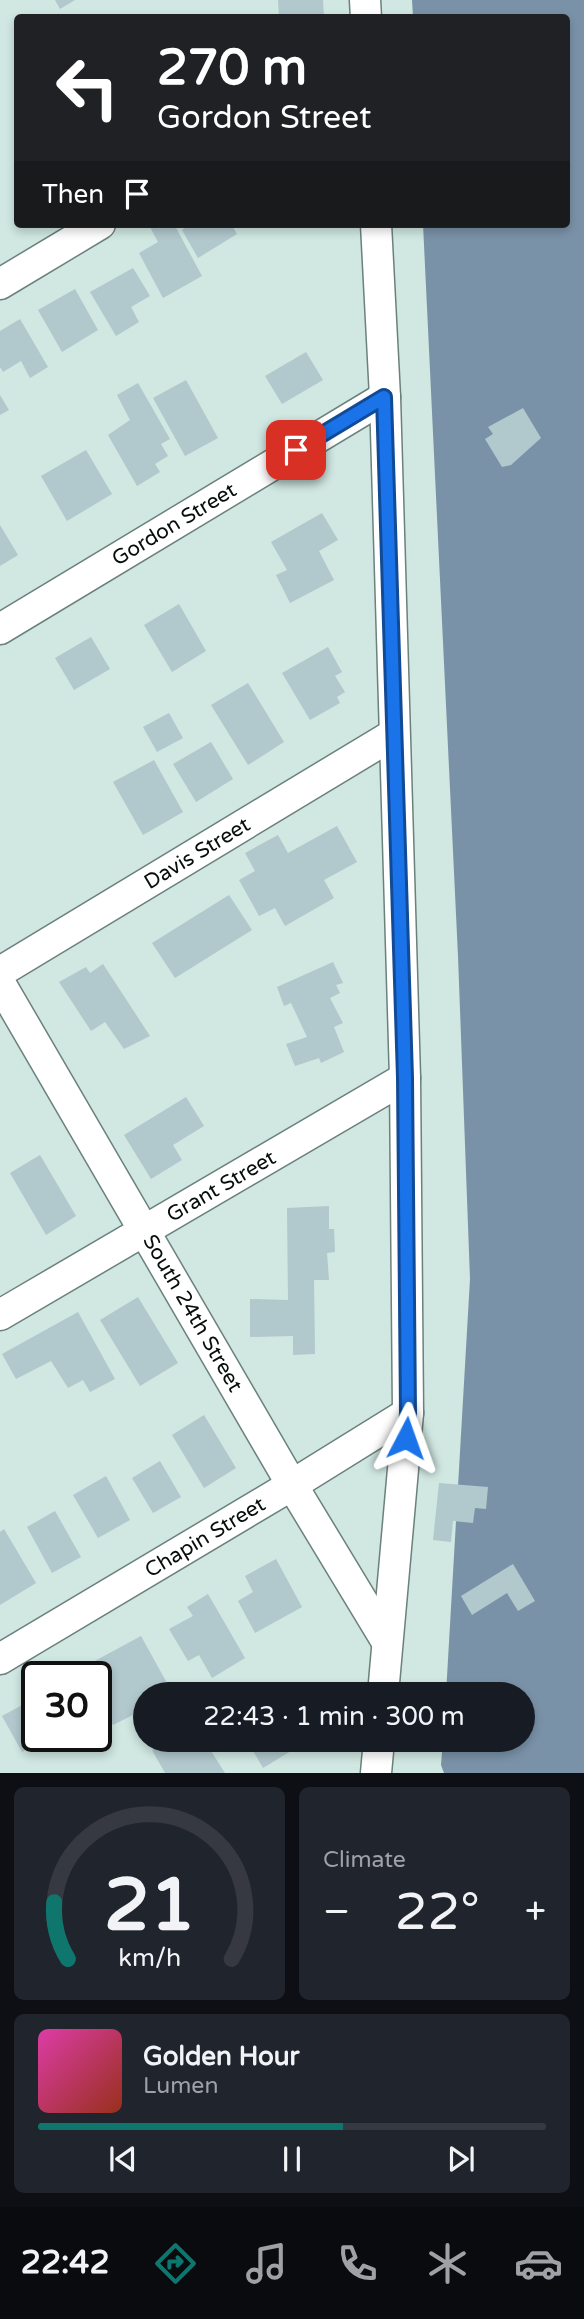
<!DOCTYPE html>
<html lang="en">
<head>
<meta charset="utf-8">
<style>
  :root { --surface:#171b24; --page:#20242c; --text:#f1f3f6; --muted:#9ea1a6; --line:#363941; --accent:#0f766e }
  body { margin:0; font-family:"Varela Round",sans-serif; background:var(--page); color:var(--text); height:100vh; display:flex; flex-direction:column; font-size:26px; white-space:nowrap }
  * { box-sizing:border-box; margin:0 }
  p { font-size:23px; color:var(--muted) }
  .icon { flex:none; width:38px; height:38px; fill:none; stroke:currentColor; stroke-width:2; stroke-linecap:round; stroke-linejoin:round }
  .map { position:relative; height:1773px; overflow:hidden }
  .panel { display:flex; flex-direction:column; gap:14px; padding:14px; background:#0d0f14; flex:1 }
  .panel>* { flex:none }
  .top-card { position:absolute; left:14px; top:14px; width:556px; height:214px; border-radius:7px; box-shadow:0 4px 10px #0003; background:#202124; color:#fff; overflow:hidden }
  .speed { position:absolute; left:21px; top:1661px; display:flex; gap:14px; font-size:35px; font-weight:700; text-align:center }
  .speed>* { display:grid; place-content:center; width:91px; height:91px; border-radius:50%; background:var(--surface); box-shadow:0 4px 10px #0003; line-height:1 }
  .speed .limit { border:4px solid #111; border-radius:10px; background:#fff; color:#111 }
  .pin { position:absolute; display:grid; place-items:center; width:60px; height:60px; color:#fff; margin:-30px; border-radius:14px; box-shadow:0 4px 10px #0006 }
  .me { position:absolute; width:77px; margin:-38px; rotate:4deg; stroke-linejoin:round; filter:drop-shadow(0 0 5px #0008) }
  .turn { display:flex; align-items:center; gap:24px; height:147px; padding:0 28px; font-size:32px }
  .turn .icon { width:91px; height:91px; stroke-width:2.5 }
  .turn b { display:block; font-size:49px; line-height:60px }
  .then { display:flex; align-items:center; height:66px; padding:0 28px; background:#0003; gap:14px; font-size:26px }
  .big { font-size:52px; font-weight:600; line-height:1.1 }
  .panel .widget { flex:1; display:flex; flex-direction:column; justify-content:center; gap:10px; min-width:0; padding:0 24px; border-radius:10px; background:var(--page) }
  .panel .dial { align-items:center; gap:0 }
  .dial svg { height:182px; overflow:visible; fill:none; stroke:var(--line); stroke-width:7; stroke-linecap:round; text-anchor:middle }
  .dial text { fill:var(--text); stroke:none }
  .song { display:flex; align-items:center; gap:21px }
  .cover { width:84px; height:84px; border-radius:10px; background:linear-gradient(135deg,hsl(320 70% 55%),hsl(10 70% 35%)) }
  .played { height:7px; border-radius:4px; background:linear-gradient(90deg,var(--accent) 60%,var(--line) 60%) }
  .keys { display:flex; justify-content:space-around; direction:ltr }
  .heat { display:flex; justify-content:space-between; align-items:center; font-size:38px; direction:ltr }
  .panel .tiles { flex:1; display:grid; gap:14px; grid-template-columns:1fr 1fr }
  .widget:last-child { grid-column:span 2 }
  .trip { position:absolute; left:133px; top:1682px; width:402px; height:70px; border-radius:35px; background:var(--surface); box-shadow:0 4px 10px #0003; font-weight:600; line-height:70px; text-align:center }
  .tab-bar { display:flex; height:112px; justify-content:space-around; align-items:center; background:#090b0e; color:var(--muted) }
  .tab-bar .icon { width:49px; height:49px }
  .tab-bar .selected { color:var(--accent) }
  .tab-bar b { font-size:32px; color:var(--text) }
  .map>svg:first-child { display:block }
  .water { fill:#7a92a8 }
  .building { fill:#b1c8cd }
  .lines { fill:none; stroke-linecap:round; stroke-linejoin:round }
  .street-casing { stroke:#6b817c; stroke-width:33 }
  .street { stroke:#fff; stroke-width:30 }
  .route-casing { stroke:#114b97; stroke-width:18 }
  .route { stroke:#1a73e8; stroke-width:12 }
  .labels { text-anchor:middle; stroke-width:5; stroke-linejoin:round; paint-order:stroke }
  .street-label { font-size:21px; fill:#060d0c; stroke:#fff }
</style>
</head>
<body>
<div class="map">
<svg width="584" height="1773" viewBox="0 0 584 1773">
  <rect width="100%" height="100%" fill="#d0e7e2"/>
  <path class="water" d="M412,0H584V1773H444L441,1765L443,1740H523V1694H446L470,1279L458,956L423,224H567V18L413,17Z"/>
  <g class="building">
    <path d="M55,0H75L60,9Z"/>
    <path d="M278,0H323L324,18H279Z"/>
    <path d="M156,224H174L202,276L163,298L139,253L158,242L150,227Z"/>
    <path d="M191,224H231L237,234L198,258L182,230Z"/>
    <path d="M133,268L150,296L131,307L139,322L116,336L90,292Z"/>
    <path d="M75,289L98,330L62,352L38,310Z"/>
    <path d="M20,319L48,367L30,378L21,361L3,372L0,367V331Z"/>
    <path d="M306,352L323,380L282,404L265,376Z"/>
    <path d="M186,380L218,438L185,456L153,398Z"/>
    <path d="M138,383L170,439L161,444L168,456L155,464L160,472L137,486L108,435L130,420L117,395Z"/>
    <path d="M0,395L9,410L0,415Z"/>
    <path d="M523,408L541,438L511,465L502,467L485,439L493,434L488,427Z"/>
    <path d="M86,450L112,494L67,521L41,476Z"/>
    <path d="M322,513L338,540L319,551L334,580L290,603L276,575L287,570L271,542Z"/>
    <path d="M0,525L18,555L0,566Z"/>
    <path d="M179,604L206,651L172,672L144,625Z"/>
    <path d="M91,637L110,669L74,690L55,658Z"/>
    <path d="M328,647L342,672L335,676L345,692L337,697L340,703L310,720L282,673Z"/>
    <path d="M248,683L284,742L248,765L211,705Z"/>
    <path d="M169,713L183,738L157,752L143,727Z"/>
    <path d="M211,742L233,779L196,802L173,764Z"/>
    <path d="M154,760L183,812L143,835L113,782Z"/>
    <path d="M337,826L357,862L324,880L334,898L285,926L275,908L259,916L239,880L255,871L245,853L278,835L288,853Z"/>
    <path d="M229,895L252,930L175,978L152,943Z"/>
    <path d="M333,962L343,983L336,985L340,993L330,998L343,1023L334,1027L344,1052L321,1063L319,1058L295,1066L286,1044L307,1037L291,1003L284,1006L277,987Z"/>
    <path d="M103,964L150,1036L124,1049L105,1022L91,1031L59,982L86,967L90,973Z"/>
    <path d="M186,1097L204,1126L173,1145L182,1160L151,1179L124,1135Z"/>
    <path d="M40,1155L76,1216L46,1235L10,1173Z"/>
    <path d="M329,1206V1229H334L335,1252L327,1253L329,1280H314L315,1354L293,1355V1336L250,1337V1299L288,1300L287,1208Z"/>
    <path d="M138,1297L178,1363L140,1386L100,1320Z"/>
    <path d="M78,1312L115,1379L90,1392L83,1380L68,1388L51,1361L16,1379L2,1354Z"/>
    <path d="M204,1415L236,1468L204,1488L172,1435Z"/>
    <path d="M160,1461L181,1497L153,1513L132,1478Z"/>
    <path d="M106,1476L130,1520L98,1538L73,1495Z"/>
    <path d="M439,1483L488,1487L486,1509L475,1508L473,1523L453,1521L451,1542L433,1540Z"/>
    <path d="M55,1511L81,1557L52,1573L27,1527Z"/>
    <path d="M4,1529L36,1583L0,1605V1532Z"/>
    <path d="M276,1559L302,1607L255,1633L238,1601L253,1592L245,1576Z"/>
    <path d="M513,1564L535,1601L518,1611L507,1593L472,1615L461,1596Z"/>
    <path d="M208,1594L245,1658L212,1678L199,1655L188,1661L169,1629L193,1616L187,1607Z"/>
    <path d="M141,1636L173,1694H145V1709L113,1725L102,1704L96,1707V1676H67Z"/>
    <path d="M37,1697V1736H51L22,1752L2,1716Z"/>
    <path d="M171,1740H204L225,1773H165L152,1750Z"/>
    <path d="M256,1740H309L263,1768L249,1744Z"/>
  </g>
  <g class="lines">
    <g class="street-casing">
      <g id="street">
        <path d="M365,0L366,18"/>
        <path d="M376,224L385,397L405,1078L408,1413L383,1694"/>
        <path d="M0,284L100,224"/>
        <path d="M0,629L385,397"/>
        <path d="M0,972L394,734"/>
        <path d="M0,983L292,1485L387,1642"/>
        <path d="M0,1315L405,1078"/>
        <path d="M0,1659L292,1485L408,1413"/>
        <path d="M376,1773L379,1740"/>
      </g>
    </g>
    <use href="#street" class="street"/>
  </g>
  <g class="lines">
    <g class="route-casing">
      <path id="route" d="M296,450L384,397L405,1078L408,1413L406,1438"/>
    </g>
    <use href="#route" class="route"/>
  </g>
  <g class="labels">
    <g class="street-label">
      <text transform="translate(174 524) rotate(-31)" y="7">Gordon Street</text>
      <text transform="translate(197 853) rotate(-31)" y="7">Davis Street</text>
      <text transform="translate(221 1186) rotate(-30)" y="7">Grant Street</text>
      <text transform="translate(193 1313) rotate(60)" y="7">South 24th Street</text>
      <text transform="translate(205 1537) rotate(-31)" y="7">Chapin Street</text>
    </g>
  </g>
</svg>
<div class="speed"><div class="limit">30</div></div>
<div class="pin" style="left:296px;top:450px;background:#d93025"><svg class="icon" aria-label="arrive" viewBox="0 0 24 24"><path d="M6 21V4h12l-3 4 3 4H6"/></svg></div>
<svg class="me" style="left:406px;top:1438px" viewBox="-20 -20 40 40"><path d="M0-17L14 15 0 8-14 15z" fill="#1a73e8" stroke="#fff" stroke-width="4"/></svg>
<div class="trip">22:43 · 1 min · 300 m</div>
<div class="top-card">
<div class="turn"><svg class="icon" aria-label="left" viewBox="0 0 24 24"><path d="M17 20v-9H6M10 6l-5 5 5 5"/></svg><div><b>270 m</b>Gordon Street</div></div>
<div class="then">Then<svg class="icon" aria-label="arrive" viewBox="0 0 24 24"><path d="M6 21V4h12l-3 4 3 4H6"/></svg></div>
</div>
</div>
<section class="panel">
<div class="tiles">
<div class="widget dial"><svg viewBox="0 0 100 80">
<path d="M14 69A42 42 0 1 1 86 69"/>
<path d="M14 69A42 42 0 0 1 8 44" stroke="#0f766e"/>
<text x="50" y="56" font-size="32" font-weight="700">21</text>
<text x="50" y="72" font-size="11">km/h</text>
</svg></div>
<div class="widget"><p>Climate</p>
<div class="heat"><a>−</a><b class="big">22°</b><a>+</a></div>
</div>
<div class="widget">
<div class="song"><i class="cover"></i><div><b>Golden Hour</b><p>Lumen</p></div></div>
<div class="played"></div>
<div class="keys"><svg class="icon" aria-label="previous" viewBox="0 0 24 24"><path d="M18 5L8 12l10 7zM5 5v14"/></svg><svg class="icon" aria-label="pause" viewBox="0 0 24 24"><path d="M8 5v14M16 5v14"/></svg><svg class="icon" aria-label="next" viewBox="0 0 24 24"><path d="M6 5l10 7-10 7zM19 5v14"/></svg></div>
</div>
</div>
</section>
<nav class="tab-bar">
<b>22:42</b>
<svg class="icon selected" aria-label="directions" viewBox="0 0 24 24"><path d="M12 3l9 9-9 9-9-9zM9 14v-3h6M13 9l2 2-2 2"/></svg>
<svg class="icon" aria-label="music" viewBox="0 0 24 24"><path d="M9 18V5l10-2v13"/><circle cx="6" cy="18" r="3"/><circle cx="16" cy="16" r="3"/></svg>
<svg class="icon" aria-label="phone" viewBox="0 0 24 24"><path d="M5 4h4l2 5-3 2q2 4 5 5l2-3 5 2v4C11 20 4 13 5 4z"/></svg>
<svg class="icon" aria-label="climate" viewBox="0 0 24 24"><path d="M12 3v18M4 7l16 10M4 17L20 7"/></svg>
<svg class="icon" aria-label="car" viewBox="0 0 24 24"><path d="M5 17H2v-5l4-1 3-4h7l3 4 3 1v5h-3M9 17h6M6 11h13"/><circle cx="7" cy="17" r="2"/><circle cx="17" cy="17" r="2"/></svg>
</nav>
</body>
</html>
